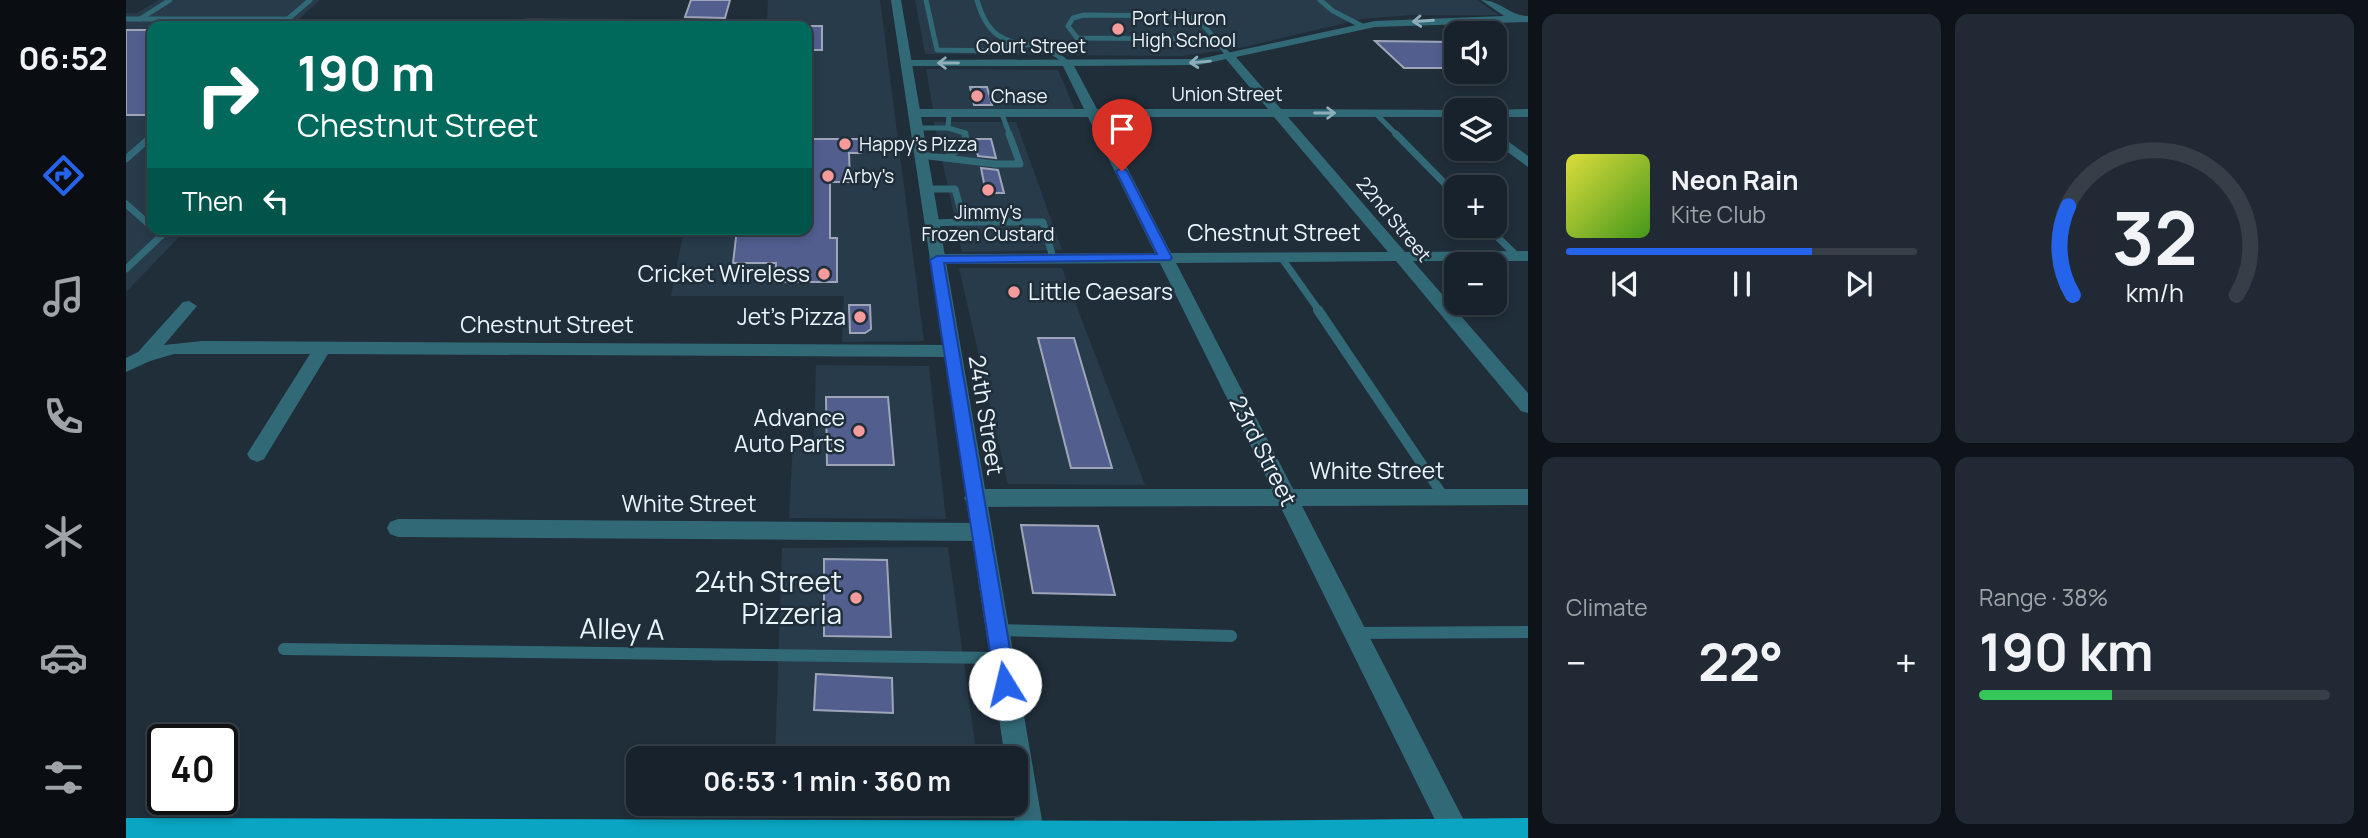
<!DOCTYPE html>
<html lang="en">
<head>
<meta charset="utf-8">
<style>
  :root { --surface:#18222c; --page:#212a34; --text:#f1f3f6; --muted:#9fa4a9; --line:#363f48; --accent:#2563eb }
  body { margin:0; font-family:Manrope,sans-serif; background:var(--page); color:var(--text); height:100vh; display:flex; flex-direction:column; font-size:26px; white-space:nowrap }
  * { box-sizing:border-box; margin:0 }
  p { font-size:23px; color:var(--muted) }
  .icon { flex:none; width:38px; height:38px; fill:none; stroke:currentColor; stroke-width:2; stroke-linecap:round; stroke-linejoin:round }
  .map { position:relative; flex:1; overflow:hidden }
  .drawer { display:flex; flex-direction:column; gap:14px; padding:14px; background:#0d1318; width:840px }
  .drawer>* { flex:none }
  .top-card { position:absolute; left:21px; top:21px; width:665px; height:214px; border-radius:14px; box-shadow:0 4px 10px #0003,0 0 0 2px var(--line); background:#00695c; color:#fff; overflow:hidden }
  .tools { position:absolute; left:1318px; top:21px; display:grid; gap:14px }
  .tools a { display:grid; place-items:center; width:63px; height:63px; border-radius:14px; background:var(--surface); box-shadow:0 4px 10px #0003,0 0 0 2px var(--line); font-size:35px }
  .speed { position:absolute; left:21px; top:724px; display:flex; gap:14px; font-size:35px; font-weight:700; text-align:center }
  .speed>* { display:grid; place-content:center; width:91px; height:91px; border-radius:50%; background:var(--surface); box-shadow:0 4px 10px #0003,0 0 0 2px var(--line); line-height:1 }
  .speed .limit { border:4px solid #111; border-radius:10px; background:#fff; color:#111 }
  .pin { position:absolute; display:grid; place-items:center; width:60px; height:60px; color:#fff; margin:-72px -30px; border-radius:50% 50% 50% 0; rotate:-45deg; box-shadow:0 0 7px #0007 }
  .pin .icon { rotate:45deg }
  .me { position:absolute; width:77px; margin:-38px; rotate:351deg; stroke-linejoin:round; filter:drop-shadow(0 0 5px #0008) }
  .turn { display:flex; align-items:center; gap:24px; height:147px; padding:0 35px; font-size:32px }
  .turn .icon { width:91px; height:91px; stroke-width:2.5 }
  .turn b { display:block; font-size:49px; line-height:60px }
  .then { display:flex; align-items:center; height:66px; padding:0 35px; background:#0003; gap:14px; font-size:26px }
  .big { font-size:52px; font-weight:700; line-height:1.1 }
  .drawer .card { flex:1; display:flex; flex-direction:column; justify-content:center; gap:10px; min-width:0; padding:0 24px; border-radius:14px; background:var(--page) }
  .drawer .dial { align-items:center; gap:0 }
  .dial svg { height:182px; overflow:visible; fill:none; stroke:var(--line); stroke-width:7; stroke-linecap:round; text-anchor:middle }
  .dial text { fill:var(--text); stroke:none }
  .song { display:flex; align-items:center; gap:21px }
  .cover { width:84px; height:84px; border-radius:10px; background:linear-gradient(135deg,hsl(60 70% 55%),hsl(100 70% 35%)) }
  .played { height:7px; border-radius:4px; background:linear-gradient(90deg,var(--accent) 70%,var(--line) 70%) }
  .keys { display:flex; justify-content:space-around; direction:ltr }
  .heat { display:flex; justify-content:space-between; align-items:center; font-size:38px; direction:ltr }
  .charge { height:10px; border-radius:5px; background:linear-gradient(90deg,#34c759 38%,var(--line) 0) }
  .drawer .tiles { flex:1; display:grid; gap:14px; grid-template-columns:repeat(2,1fr) }
  .trip { position:absolute; left:500px; top:746px; width:402px; height:70px; border-radius:14px; background:var(--surface); box-shadow:0 4px 10px #0003,0 0 0 2px var(--line); font-weight:700; line-height:70px; text-align:center }
  main { display:flex; flex:1; min-height:0 }
  .tab-bar { display:flex; flex-direction:column; width:126px; justify-content:space-around; align-items:center; background:#0a0e12; color:var(--muted) }
  .tab-bar .icon { width:49px; height:49px }
  .tab-bar .active { color:var(--accent) }
  .tab-bar b { font-size:32px; color:var(--text) }
  .map>svg:first-child { display:block }
  .built { fill:#273b4b }
  .building { fill:#515e8e; stroke:#9fa5b9; stroke-width:2 }
  .lines { fill:none; stroke-linecap:round; stroke-linejoin:round }
  .service-far3 { stroke:#326977; stroke-width:5 }
  .service-far2 { stroke:#326977; stroke-width:7 }
  .service-far1 { stroke:#326977; stroke-width:10 }
  .service { stroke:#326977; stroke-width:12 }
  .minor { fill:#326977; fill-rule:evenodd }
  .tertiary { fill:#326977; fill-rule:evenodd }
  .primary { fill:#09a5c2; fill-rule:evenodd }
  .oneway { stroke:#8eaeb9 }
  .route { fill:#2563eb; stroke:#184099; stroke-width:2 }
  .poi-dot { fill:#f59b9b; stroke:#202e3a; stroke-width:2.5 }
  .labels { text-anchor:middle; stroke-width:5; stroke-linejoin:round; paint-order:stroke }
  .far-poi-label { font-size:19px; fill:#eaf4fb; stroke:#202e3a; text-anchor:start }
  .far-street-label { font-size:19px; fill:#eaf4fb; stroke:#202e3a }
  .street-label { font-size:23px; fill:#eaf4fb; stroke:#202e3a }
  .poi-label { font-size:23px; fill:#eaf4fb; stroke:#202e3a; text-anchor:end }
  .near-poi-label { font-size:28px; fill:#eaf4fb; stroke:#202e3a; text-anchor:end }
  .near-street-label { font-size:28px; fill:#eaf4fb; stroke:#202e3a }
</style>
</head>
<body>
<main>
<nav class="tab-bar">
<b>06:52</b>
<svg class="icon active" aria-label="directions" viewBox="0 0 24 24"><path d="M12 3l9 9-9 9-9-9zM9 14v-3h6M13 9l2 2-2 2"/></svg>
<svg class="icon" aria-label="music" viewBox="0 0 24 24"><path d="M9 18V5l10-2v13"/><circle cx="6" cy="18" r="3"/><circle cx="16" cy="16" r="3"/></svg>
<svg class="icon" aria-label="phone" viewBox="0 0 24 24"><path d="M5 4h4l2 5-3 2q2 4 5 5l2-3 5 2v4C11 20 4 13 5 4z"/></svg>
<svg class="icon" aria-label="climate" viewBox="0 0 24 24"><path d="M12 3v18M4 7l16 10M4 17L20 7"/></svg>
<svg class="icon" aria-label="car" viewBox="0 0 24 24"><path d="M5 17H2v-5l4-1 3-4h7l3 4 3 1v5h-3M9 17h6M6 11h13"/><circle cx="7" cy="17" r="2"/><circle cx="17" cy="17" r="2"/></svg>
<svg class="icon" aria-label="filters" viewBox="0 0 24 24"><path d="M4 7h16M4 17h16"/><circle cx="9" cy="7" r="2"/><circle cx="15" cy="17" r="2"/></svg>
</nav>
<div class="map">
<svg width="1402" height="838" viewBox="0 0 1402 838">
  <rect width="100%" height="100%" fill="#202e3a"/>
  <g class="built">
    <path d="M33,0H194L165,26H26V229H61L0,292V13H11Z"/>
    <path d="M642,0H754L798,341L716,342L718,296H545L558,229H681V26H393L398,18L641,20Z"/>
    <path d="M789,0H1351L1373,15H1285L1236,19L1114,48L1056,56L799,54Z"/>
    <path d="M800,69L932,70L949,110L807,109Z"/>
    <path d="M808,122H890L936,250L836,252Z"/>
    <path d="M833,268H936L1019,485L882,484Z"/>
    <path d="M690,365L803,366L820,519L663,518L667,441H688Z"/>
    <path d="M822,547L851,758H649L656,548Z"/>
  </g>
  <g class="building">
    <path d="M565,0H604L599,18L559,17Z"/>
    <rect x="681" y="26" width="15" height="24"/>
    <rect x="0" y="30" width="26" height="85"/>
    <path d="M1249,41L1330,42V68H1278Z"/>
    <path d="M844,87H861L866,105H848Z"/>
    <path d="M681,139H733L735,153H723L724,182H704V238H711V282H649L650,263H607L611,229H681Z"/>
    <path d="M848,139H865L870,158L852,156Z"/>
    <path d="M855,168L872,170L878,193H860Z"/>
    <path d="M723,305H744L745,329L739,333H724Z"/>
    <path d="M912,338H948L986,468H945Z"/>
    <path d="M700,397H762L768,465H701Z"/>
    <path d="M895,525L972,526L989,595L907,593Z"/>
    <path d="M698,559L761,560L765,637L698,636Z"/>
    <path d="M690,674L766,678L767,713L688,710Z"/>
  </g>
  <g class="lines">
    <g class="service-far3">
      <path d="M800,0L811,50L879,51L881,42"/>
      <path d="M851,0C869,63 905,29 941,63"/>
      <path d="M1194,0L1207,11L1236,26"/>
      <path d="M0,19H162L184,0"/>
      <path d="M14,19L44,0"/>
      <path d="M1088,39L951,38L942,26L947,18L958,15L1060,16L1074,21L1104,57"/>
      <path d="M1249,113L1272,136"/>
      <path d="M876,114L884,136"/>
      <path d="M790,128H822L823,114"/>
      <path d="M822,128L839,133V136"/>
    </g>
    <g class="service-far2">
      <path d="M1270,134L1330,195"/>
      <path d="M794,155L869,164H894L883,134"/>
      <path d="M822,156L840,145L839,134"/>
      <path d="M0,159L26,136"/>
      <path d="M800,189H829L838,222L805,223"/>
      <path d="M0,204L26,227"/>
      <path d="M838,222H917L927,258"/>
      <path d="M1360,226L1391,256"/>
      <path d="M1155,257L1194,312"/>
      <path d="M0,269L36,235"/>
    </g>
    <path class="service-far1" d="M1192,310L1318,497"/>
    <g class="service">
      <path d="M871,630L1105,636"/>
      <path d="M1229,633L1402,632"/>
      <path d="M158,649L874,658"/>
    </g>
    <g class="minor">
      <path d="M1355,0C1374,0 1384,16 1402,16V22L1249,27L1110,57L1155,109L1334,110H1330V117H1162L1279,252L1402,251V261H1287L1402,393V413L1395,411L1270,261L1050,263L1167,489H1402V505L1176,506L1347,838H1318L1154,506L849,507L842,504L838,498L842,492L849,489H1146L1034,263L811,264L803,259L811,254L1029,253L962,117H788L782,113L788,109H958L937,66H781L775,63L781,60L1073,59L1249,21L1378,16ZM1100,59L1142,109H971L948,66L1073,65ZM975,117H1148L1262,252L1045,253Z"/>
      <path d="M1402,109V117H1368V110H1364Z"/>
      <path d="M1368,131L1402,156V167L1368,142Z"/>
      <path d="M63,301L71,306L38,345L76,341L825,345L834,351L825,357L202,354L138,459L131,462L124,459L121,454L184,354H48L24,361L0,372V358L12,352L57,302Z"/>
      <path d="M272,519L854,523L862,526L865,532L862,538L854,541L272,537L264,534L261,528L264,522Z"/>
    </g>
    <path class="tertiary" d="M765,0H775L919,838H891L886,803H891V758H879Z"/>
    <path class="primary" d="M0,818L1079,821L1402,818V838H0Z"/>
  </g>
  <defs><path id="oneway-shaft" d="M-6 0H5M1.5-3L5.5 0L1.5 3" fill="none" stroke-width="1.6" stroke-linecap="round" stroke-linejoin="round" transform="scale(1.75)"/></defs>
  <g class="oneway">
    <use href="#oneway-shaft" transform="translate(1297 21) rotate(176)"/>
    <use href="#oneway-shaft" transform="translate(1074 62) rotate(175)"/>
    <use href="#oneway-shaft" transform="translate(822 63) rotate(-180)"/>
    <use href="#oneway-shaft" transform="translate(1199 113)"/>
  </g>
  <path class="route" d="M996,168L1001,171L1046,258L1044,260L818,263L890,684L887,691L879,694L872,691L869,684L804,260L811,256L1031,254L990,171Z"/>
  <g class="poi-dot">
    <circle cx="992" cy="29" r="7"/>
    <circle cx="851" cy="96" r="7"/>
    <circle cx="719" cy="144" r="7"/>
    <circle cx="702" cy="176" r="7"/>
    <circle cx="862" cy="190" r="7"/>
    <circle cx="698" cy="274" r="7"/>
    <circle cx="888" cy="292" r="7"/>
    <circle cx="734" cy="317" r="7"/>
    <circle cx="733" cy="431" r="7"/>
    <circle cx="730" cy="598" r="7"/>
  </g>
  <g class="labels">
    <g class="far-poi-label">
      <text x="1006" y="25">Port Huron<tspan x="1006" dy="22">High School</tspan></text>
      <text x="865" y="103">Chase</text>
      <text x="733" y="151">Happy's Pizza</text>
      <text x="716" y="183">Arby's</text>
      <text x="862" y="219" text-anchor="middle">Jimmy's<tspan x="862" dy="22">Frozen Custard</tspan></text>
    </g>
    <g class="far-street-label">
      <text x="905" y="53">Court Street</text>
      <text x="1101" y="101">Union Street</text>
      <text transform="translate(1268 219) rotate(50)" y="7">22nd Street</text>
    </g>
    <g class="street-label">
      <text x="1148" y="241">Chestnut Street</text>
      <text x="421" y="333">Chestnut Street</text>
      <text transform="translate(860 415) rotate(81)" y="8">24th Street</text>
      <text transform="translate(1137 451) rotate(63)" y="8">23rd Street</text>
      <text x="1251" y="479">White Street</text>
      <text x="563" y="512">White Street</text>
    </g>
    <g class="poi-label">
      <text x="684" y="282">Cricket Wireless</text>
      <text x="902" y="300" text-anchor="start">Little Caesars</text>
      <text x="720" y="325">Jet's Pizza</text>
      <text x="719" y="426">Advance<tspan x="719" dy="26">Auto Parts</tspan></text>
    </g>
    <g class="near-poi-label">
      <text x="716" y="592">24th Street<tspan x="716" dy="32">Pizzeria</tspan></text>
    </g>
    <g class="near-street-label">
      <text transform="translate(496 629) rotate(1)" y="10">Alley A</text>
    </g>
  </g>
</svg>
<div class="tools">
<a><svg class="icon" aria-label="sound" viewBox="0 0 24 24"><path d="M4 9h4l5-4v14l-5-4H4zM17 9q2 3 0 6"/></svg></a>
<a><svg class="icon" aria-label="layers" viewBox="0 0 24 24"><path d="M12 4l9 5-9 5-9-5zM3 14l9 5 9-5"/></svg></a>
<a>+</a>
<a>−</a>
</div>
<div class="speed"><div class="limit">40</div></div>
<div class="pin" style="left:996px;top:171px;background:#d93025"><svg class="icon" aria-label="arrive" viewBox="0 0 24 24"><path d="M6 21V4h12l-3 4 3 4H6"/></svg></div>
<svg class="me" style="left:879px;top:684px" viewBox="-20 -20 40 40"><circle r="19" fill="#fff"/><path d="M0-13L10 11 0 6-10 11z" fill="#2563eb"/></svg>
<div class="trip">06:53 · 1 min · 360 m</div>
<div class="top-card">
<div class="turn"><svg class="icon" aria-label="right" viewBox="0 0 24 24"><path d="M7 20v-9h11M14 6l5 5-5 5"/></svg><div><b>190 m</b>Chestnut Street</div></div>
<div class="then">Then<svg class="icon" aria-label="left" viewBox="0 0 24 24"><path d="M17 20v-9H6M10 6l-5 5 5 5"/></svg></div>
</div>
</div>
<section class="drawer">
<div class="tiles">
<div class="card">
<div class="song"><i class="cover"></i><div><b>Neon Rain</b><p>Kite Club</p></div></div>
<div class="played"></div>
<div class="keys"><svg class="icon" aria-label="previous" viewBox="0 0 24 24"><path d="M18 5L8 12l10 7zM5 5v14"/></svg><svg class="icon" aria-label="pause" viewBox="0 0 24 24"><path d="M8 5v14M16 5v14"/></svg><svg class="icon" aria-label="next" viewBox="0 0 24 24"><path d="M6 5l10 7-10 7zM19 5v14"/></svg></div>
</div>
<div class="card dial"><svg viewBox="0 0 100 80">
<path d="M14 69A42 42 0 1 1 86 69"/>
<path d="M14 69A42 42 0 0 1 12 30" stroke="#2563eb"/>
<text x="50" y="56" font-size="32" font-weight="700">32</text>
<text x="50" y="72" font-size="11">km/h</text>
</svg></div>
<div class="card"><p>Climate</p>
<div class="heat"><a>−</a><b class="big">22°</b><a>+</a></div>
</div>
<div class="card"><p>Range · 38%</p><b class="big">190 km</b><div class="charge"></div></div>
</div>
</section>
</main>
</body>
</html>
